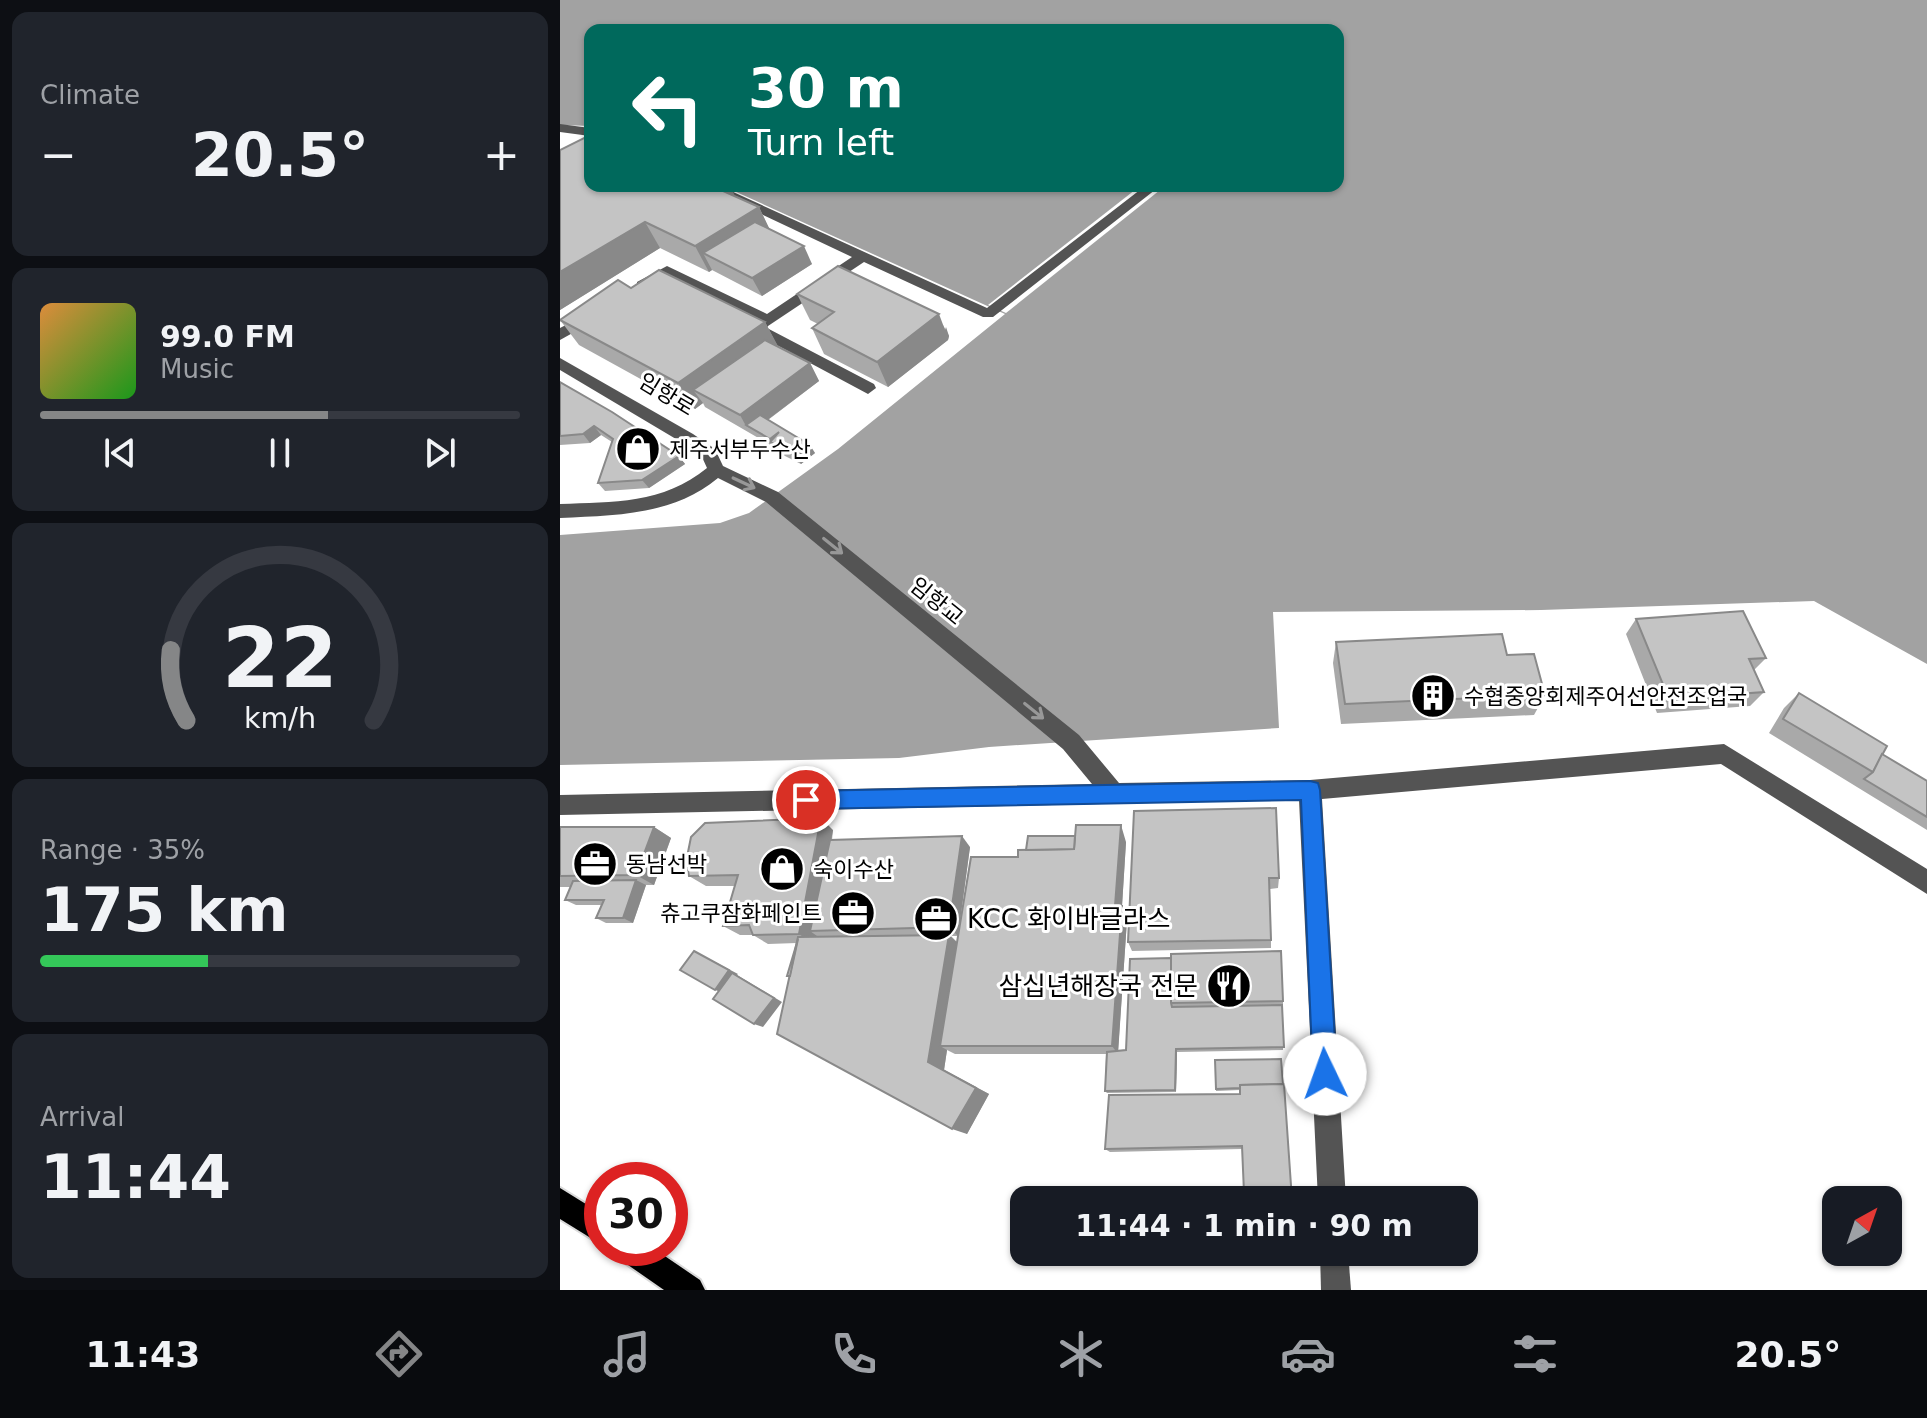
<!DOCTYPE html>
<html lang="en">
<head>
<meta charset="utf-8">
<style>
  :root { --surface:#171b24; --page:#20242c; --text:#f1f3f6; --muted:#9ea1a6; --line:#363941; --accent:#858687 }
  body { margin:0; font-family:"DejaVu Sans","Noto Sans KR",sans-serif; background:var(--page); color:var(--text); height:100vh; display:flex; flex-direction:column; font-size:30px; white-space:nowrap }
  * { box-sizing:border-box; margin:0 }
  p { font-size:26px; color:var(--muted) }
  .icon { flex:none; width:44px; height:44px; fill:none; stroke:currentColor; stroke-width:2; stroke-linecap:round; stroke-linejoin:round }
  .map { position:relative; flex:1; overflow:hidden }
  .sheet { display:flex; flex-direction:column; gap:12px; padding:12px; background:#0d0f14; width:560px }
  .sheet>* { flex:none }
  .top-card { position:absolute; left:24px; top:24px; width:760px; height:168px; border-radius:16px; box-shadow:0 2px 6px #0004; background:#00695c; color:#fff; overflow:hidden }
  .needle { width:52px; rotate:40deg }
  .controls { position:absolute; left:1262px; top:1186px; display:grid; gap:16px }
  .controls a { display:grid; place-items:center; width:80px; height:80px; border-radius:16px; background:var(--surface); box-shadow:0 2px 6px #0004; font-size:40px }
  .speed { position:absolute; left:24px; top:1162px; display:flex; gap:16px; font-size:40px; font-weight:700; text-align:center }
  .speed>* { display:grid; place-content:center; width:104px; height:104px; border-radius:50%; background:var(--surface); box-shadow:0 2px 6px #0004; line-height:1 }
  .speed .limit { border:12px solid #d22; background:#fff; color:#111 }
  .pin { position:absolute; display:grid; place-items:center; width:68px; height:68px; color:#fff; margin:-34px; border:4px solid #fff; border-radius:50%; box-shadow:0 2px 8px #0007 }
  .me { position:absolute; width:88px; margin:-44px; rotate:357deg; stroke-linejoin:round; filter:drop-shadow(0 0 6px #0008) }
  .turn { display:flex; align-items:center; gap:28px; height:168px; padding:0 32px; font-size:36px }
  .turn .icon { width:104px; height:104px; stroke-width:2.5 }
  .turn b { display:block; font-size:56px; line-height:68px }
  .big { font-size:60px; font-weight:700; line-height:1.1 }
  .sheet .card { flex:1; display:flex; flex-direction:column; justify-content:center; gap:12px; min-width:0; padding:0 28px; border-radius:16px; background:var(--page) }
  .sheet .dial { align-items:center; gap:0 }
  .dial svg { height:208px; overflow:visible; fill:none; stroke:var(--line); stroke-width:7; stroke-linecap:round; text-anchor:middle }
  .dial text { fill:var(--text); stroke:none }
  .song { display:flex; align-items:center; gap:24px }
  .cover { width:96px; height:96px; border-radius:12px; background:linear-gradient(135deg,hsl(30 70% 55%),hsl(120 70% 35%)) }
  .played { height:8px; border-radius:4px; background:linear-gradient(90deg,var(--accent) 60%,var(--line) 60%) }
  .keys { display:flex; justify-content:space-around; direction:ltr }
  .heat { display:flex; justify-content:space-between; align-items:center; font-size:44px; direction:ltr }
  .charge { height:12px; border-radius:6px; background:linear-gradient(90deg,#34c759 35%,var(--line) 0) }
  .trip { position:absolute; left:450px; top:1186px; width:468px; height:80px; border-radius:16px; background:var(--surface); box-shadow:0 2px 6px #0004; font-weight:700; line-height:80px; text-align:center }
  .dock { display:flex; height:128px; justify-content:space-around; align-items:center; background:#090b0e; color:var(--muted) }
  .dock .icon { width:56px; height:56px }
  .dock .selected { color:var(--accent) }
  .dock b { font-size:36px; color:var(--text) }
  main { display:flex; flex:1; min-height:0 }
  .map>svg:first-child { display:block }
  .water { fill:#a2a2a2 }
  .pier { fill:#fff }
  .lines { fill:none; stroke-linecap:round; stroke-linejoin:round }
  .major-casing { stroke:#dbdbdb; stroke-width:4 }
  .minor { fill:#545454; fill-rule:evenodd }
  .major { fill:#000; fill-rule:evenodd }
  .wall { fill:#a9a9a9 }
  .shaded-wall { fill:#898989 }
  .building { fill:#c4c4c4; stroke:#898989; stroke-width:2 }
  .oneway { stroke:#989898 }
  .route { fill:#1a73e8; stroke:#114b97; stroke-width:2 }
  .labels { text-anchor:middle; stroke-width:6; stroke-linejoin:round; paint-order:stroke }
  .street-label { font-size:22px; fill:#000; stroke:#fff }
  .poi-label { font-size:22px; fill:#000; stroke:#fff; text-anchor:start }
  .near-poi-label { font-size:26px; fill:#000; stroke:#fff; text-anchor:start }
</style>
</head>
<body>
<main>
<section class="sheet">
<div class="card"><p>Climate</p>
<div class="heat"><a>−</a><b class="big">20.5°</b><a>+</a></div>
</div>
<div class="card">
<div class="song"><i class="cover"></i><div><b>99.0 FM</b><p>Music</p></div></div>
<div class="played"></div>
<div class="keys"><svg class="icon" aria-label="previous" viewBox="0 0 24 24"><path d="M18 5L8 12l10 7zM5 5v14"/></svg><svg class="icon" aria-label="pause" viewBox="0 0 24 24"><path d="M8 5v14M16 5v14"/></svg><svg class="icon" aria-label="next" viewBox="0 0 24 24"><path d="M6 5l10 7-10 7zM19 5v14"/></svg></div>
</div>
<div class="card dial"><svg viewBox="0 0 100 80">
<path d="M14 69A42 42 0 1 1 86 69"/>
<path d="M14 69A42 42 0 0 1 8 42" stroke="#858687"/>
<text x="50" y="56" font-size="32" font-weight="700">22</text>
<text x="50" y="72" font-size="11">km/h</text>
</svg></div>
<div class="card"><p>Range · 35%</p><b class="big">175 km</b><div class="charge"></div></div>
<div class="card"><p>Arrival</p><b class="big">11:44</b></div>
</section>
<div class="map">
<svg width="1367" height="1290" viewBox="0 0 1367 1290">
  <rect width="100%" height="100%" fill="#fff"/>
  <path class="water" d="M0,0H1367V664L1254,601L981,610L713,612L719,728L429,747L339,758L0,765V535L160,523L189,513L278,449L445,314L163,186H778V30H30V126L0,125Z"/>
  <path class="pier" d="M580,186H605L446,313L428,305Z"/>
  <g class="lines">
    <g class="major-casing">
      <g id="major">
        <path d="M0,1188L42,1214V1245L0,1219Z"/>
        <path d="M54,1248H93L140,1280L145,1290H104L58,1258Z"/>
      </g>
    </g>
    <g class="minor">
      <path d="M0,124L30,128V136L0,132Z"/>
      <path d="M142,186H160L427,308L585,186H600L433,317H423L304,262L208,326L207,328L314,384L316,388L308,394L192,332L189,329L198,322L107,276L87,288H77V282L107,266L207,314L292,257Z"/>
      <path d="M31,312L36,314V320L0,340V328Z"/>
      <path d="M0,358L133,434L155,449L163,466L218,492L519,735L559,783L750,780L1164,744L1367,869V894L1161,764L762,799L786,1200H758L739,800L0,815V795L532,784L503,749L206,502L158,478C112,516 56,515 0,518V504C53,502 103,504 147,468L142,457L121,442L0,370Z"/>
      <path d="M760,1252H788L791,1290H761Z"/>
    </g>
    <use href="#major" class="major"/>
  </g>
  <g class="wall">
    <path d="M0,150L176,196L199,207L209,229L252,264L202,296L152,270L149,272L100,248L0,310Z"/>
    <path d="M71,288L205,322L218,347L250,363L259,381L208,420L255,453L241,464L215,451L212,446L145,407L143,403L135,409L19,345L0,320Z"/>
    <path d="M237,294L383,325L389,336L388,340L328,387L264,354L252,328L258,324L250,320Z"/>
    <path d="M0,382L119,456L125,464L89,488L45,491L38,483L52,442L41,435L30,443L0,445Z"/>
    <path d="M1076,619L1206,658L1194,670L1204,692L1190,706L1097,713L1066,634Z"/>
    <path d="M776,642L947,655L985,695L974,715L781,724L773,663Z"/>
    <path d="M1239,693L1322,754L1367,781V830L1209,733L1224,708Z"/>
    <path d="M574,811L719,878L718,888L710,889L711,940V948L572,951L568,942Z"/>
    <path d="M0,827H94L111,838L94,885H86L73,923H46L36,918L41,905H16L5,900L11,887H0Z"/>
    <path d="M273,830L272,840L410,847L398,936H391L397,942L458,857L566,842L562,906L567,920L558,1051L566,1050L570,959L723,1001V1050L617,1052L616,1092L547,1093L545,1091L546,1054H395L387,1050L384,1070L429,1094L407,1134L227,976L237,943L208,944L193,935H180L163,926L175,886H146L129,876Z"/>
    <path d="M721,1059L682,1149L550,1152L545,1149L680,1094V1090L656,1091V1089Z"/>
  </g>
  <g class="shaded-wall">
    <path d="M150,186H170L178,202Z"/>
    <path d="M199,207L211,232L143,253L152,270L149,272L135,246Z"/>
    <path d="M85,222L100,248L0,310V272Z"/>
    <path d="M244,246L252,264L202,296L192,278Z"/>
    <path d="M379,314L385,330L386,327L389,336L388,340L328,387L317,362Z"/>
    <path d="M205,322L219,348L133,390L143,403L135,409L118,383Z"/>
    <path d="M250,363L259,381L194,430L186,426L180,415Z"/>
    <path d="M34,426L41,435L30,443L23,434Z"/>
    <path d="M250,445L255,453L241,464L236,456Z"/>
    <path d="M119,456L125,464L89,488L82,480Z"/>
    <path d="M261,818L273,830L255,931H250L257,936L253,959L249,941L239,934Z"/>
    <path d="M561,825L566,842L562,906L567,920L558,1054L552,1046L555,906Z"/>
    <path d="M94,827L111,838L94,885L76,875Z"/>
    <path d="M402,836L410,847L398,936L389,927Z"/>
    <path d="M76,880L86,885L73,923L63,918Z"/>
    <path d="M389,935L402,947L380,1046L387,1050L384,1070L429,1094L407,1134L392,1129L368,1062Z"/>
    <path d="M134,951L178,974L177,975L222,1002L203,1027L194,1024L164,993L155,990Z"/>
    <path d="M616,1049L617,1052L616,1092L615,1090Z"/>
  </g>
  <g class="building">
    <path d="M30,135V186H152L199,207L135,246L85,222L0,272V150Z"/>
    <path d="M195,222L244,246L192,278L143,253Z"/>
    <path d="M278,266L379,314L317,362L252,328L274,312L237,294Z"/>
    <path d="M99,270L205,322L118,383L0,320L58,280L71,288Z"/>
    <path d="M205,340L250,363L180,415L133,390Z"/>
    <path d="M0,382L52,412L119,456L82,480L38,483L53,439L34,426L23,434L0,436Z"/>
    <path d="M200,415L250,445L236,456L210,442L219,432L210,439L186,425Z"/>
    <path d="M1183,611L1206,658L1189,659L1204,692L1109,699L1076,619Z"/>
    <path d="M942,634L947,655L974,654L985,695L785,704L776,642Z"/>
    <path d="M1239,693L1327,746L1313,772L1223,719Z"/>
    <path d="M1322,754L1367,781V817L1304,779L1313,772Z"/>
    <path d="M716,808L719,878H709L711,940L568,942L574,811Z"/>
    <path d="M261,818L239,934L193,935L189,925L163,926L178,875L129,876L126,862L131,837L145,823Z"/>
    <path d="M516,825H561L555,906H562L552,1046H380L411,857H458V850L514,849Z"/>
    <path d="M0,827H94L76,875L0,876Z"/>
    <path d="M402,836L389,927L250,931L270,840Z"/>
    <path d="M468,836H515L514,849L466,850Z"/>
    <path d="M76,880L63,918H36L44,900H5L13,881Z"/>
    <path d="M389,935L368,1062L416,1088L392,1129L217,1034L238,937Z"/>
    <path d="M238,939L230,976H227Z"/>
    <path d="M134,951L169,970L155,990L120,970Z"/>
    <path d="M721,951L723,1001L611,1003V954Z"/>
    <path d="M611,958V1003L612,1007L722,1005L724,1047L616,1049L615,1090L545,1091L547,1052L566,1050L570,959Z"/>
    <path d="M172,973L214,998L194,1024L153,999Z"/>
    <path d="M721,1059L723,1084L680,1085V1088L656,1089L655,1060Z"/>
    <path d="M724,1084L732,1200H671L670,1192L684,1193L682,1146L545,1149L549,1095L680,1094V1085Z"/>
  </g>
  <defs><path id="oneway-shaft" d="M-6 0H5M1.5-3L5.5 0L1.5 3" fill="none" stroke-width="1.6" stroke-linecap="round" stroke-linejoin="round" transform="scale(2)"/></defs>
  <g class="oneway">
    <use href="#oneway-shaft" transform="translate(184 483) rotate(25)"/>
    <use href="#oneway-shaft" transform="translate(273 546) rotate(39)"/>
    <use href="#oneway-shaft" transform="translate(474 711) rotate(39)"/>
  </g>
  <path class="route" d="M750,781L758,783L760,790L777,1074L773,1083L765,1086L757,1083L753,1074L741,800L246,809L238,807L235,800L238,793L246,791Z"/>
  <defs>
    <g id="shop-disc" transform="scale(2.3)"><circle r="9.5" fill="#000" stroke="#fff"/><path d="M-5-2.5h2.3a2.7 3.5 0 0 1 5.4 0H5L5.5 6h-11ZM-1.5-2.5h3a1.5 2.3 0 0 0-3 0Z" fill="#fff"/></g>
    <g id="building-disc" transform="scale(2.3)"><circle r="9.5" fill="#000" stroke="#fff"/><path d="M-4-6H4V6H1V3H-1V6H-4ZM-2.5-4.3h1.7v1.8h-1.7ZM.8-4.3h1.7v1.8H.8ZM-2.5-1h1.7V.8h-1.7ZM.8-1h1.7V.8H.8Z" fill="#fff"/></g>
    <g id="office-disc" transform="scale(2.3)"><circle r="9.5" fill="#000" stroke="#fff"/><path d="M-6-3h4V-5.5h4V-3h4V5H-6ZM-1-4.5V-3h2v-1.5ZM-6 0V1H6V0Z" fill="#fff"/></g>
    <g id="restaurant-disc" transform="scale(2.3)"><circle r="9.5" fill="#000" stroke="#fff"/><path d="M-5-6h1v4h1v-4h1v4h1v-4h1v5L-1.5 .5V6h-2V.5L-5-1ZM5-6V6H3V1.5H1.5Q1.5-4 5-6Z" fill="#fff"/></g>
  </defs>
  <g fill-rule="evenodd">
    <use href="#shop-disc" x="78" y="449"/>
    <use href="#building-disc" x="873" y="696"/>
    <use href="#office-disc" x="35" y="864"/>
    <use href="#shop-disc" x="222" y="869"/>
    <use href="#office-disc" x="293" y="913"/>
    <use href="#office-disc" x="376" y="919"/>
    <use href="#restaurant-disc" x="669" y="986"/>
  </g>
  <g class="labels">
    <g class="street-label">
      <text transform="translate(107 394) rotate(31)" y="8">임항로</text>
      <text transform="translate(377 601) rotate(39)" y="8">임항교</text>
    </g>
    <g class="poi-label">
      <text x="109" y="457">제주서부두수산</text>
      <text x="904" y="704">수협중앙회제주어선안전조업국</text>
      <text x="66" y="872">동남선박</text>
      <text x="253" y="877">숙이수산</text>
      <text x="262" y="921" text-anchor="end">츄고쿠잠화페인트</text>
    </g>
    <g class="near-poi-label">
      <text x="407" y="928">KCC 화이바글라스</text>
      <text x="638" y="995" text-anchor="end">삼십년해장국 전문</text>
    </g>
  </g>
</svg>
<div class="controls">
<a><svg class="needle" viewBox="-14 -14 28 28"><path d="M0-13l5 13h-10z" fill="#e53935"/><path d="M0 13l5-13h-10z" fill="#9ea1a6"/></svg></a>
</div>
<div class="speed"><div class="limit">30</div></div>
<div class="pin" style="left:246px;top:800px;background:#d93025"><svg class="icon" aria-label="arrive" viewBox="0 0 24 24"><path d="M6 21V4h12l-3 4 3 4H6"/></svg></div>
<svg class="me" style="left:765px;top:1074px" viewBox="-20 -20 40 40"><circle r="19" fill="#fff"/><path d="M0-13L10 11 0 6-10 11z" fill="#1a73e8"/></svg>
<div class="trip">11:44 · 1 min · 90 m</div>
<div class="top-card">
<div class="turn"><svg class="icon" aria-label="left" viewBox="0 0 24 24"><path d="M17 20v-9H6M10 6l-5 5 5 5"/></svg><div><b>30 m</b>Turn left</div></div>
</div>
</div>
</main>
<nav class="dock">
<b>11:43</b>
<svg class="icon selected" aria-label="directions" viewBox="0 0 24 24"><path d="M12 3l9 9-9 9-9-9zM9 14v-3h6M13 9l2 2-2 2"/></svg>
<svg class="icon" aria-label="music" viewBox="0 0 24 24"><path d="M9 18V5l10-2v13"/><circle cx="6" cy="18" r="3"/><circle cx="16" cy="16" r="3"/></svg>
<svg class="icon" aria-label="phone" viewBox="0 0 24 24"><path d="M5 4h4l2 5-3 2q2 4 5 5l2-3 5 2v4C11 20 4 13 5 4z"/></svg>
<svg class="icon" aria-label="climate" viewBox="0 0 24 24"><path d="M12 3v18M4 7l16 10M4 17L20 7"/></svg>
<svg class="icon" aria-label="car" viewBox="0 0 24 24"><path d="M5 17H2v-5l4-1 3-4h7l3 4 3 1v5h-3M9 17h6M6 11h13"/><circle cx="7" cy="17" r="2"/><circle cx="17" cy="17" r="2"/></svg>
<svg class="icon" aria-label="filters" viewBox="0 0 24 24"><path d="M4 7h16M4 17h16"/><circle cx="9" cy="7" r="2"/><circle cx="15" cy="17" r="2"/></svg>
<b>20.5°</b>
</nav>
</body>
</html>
